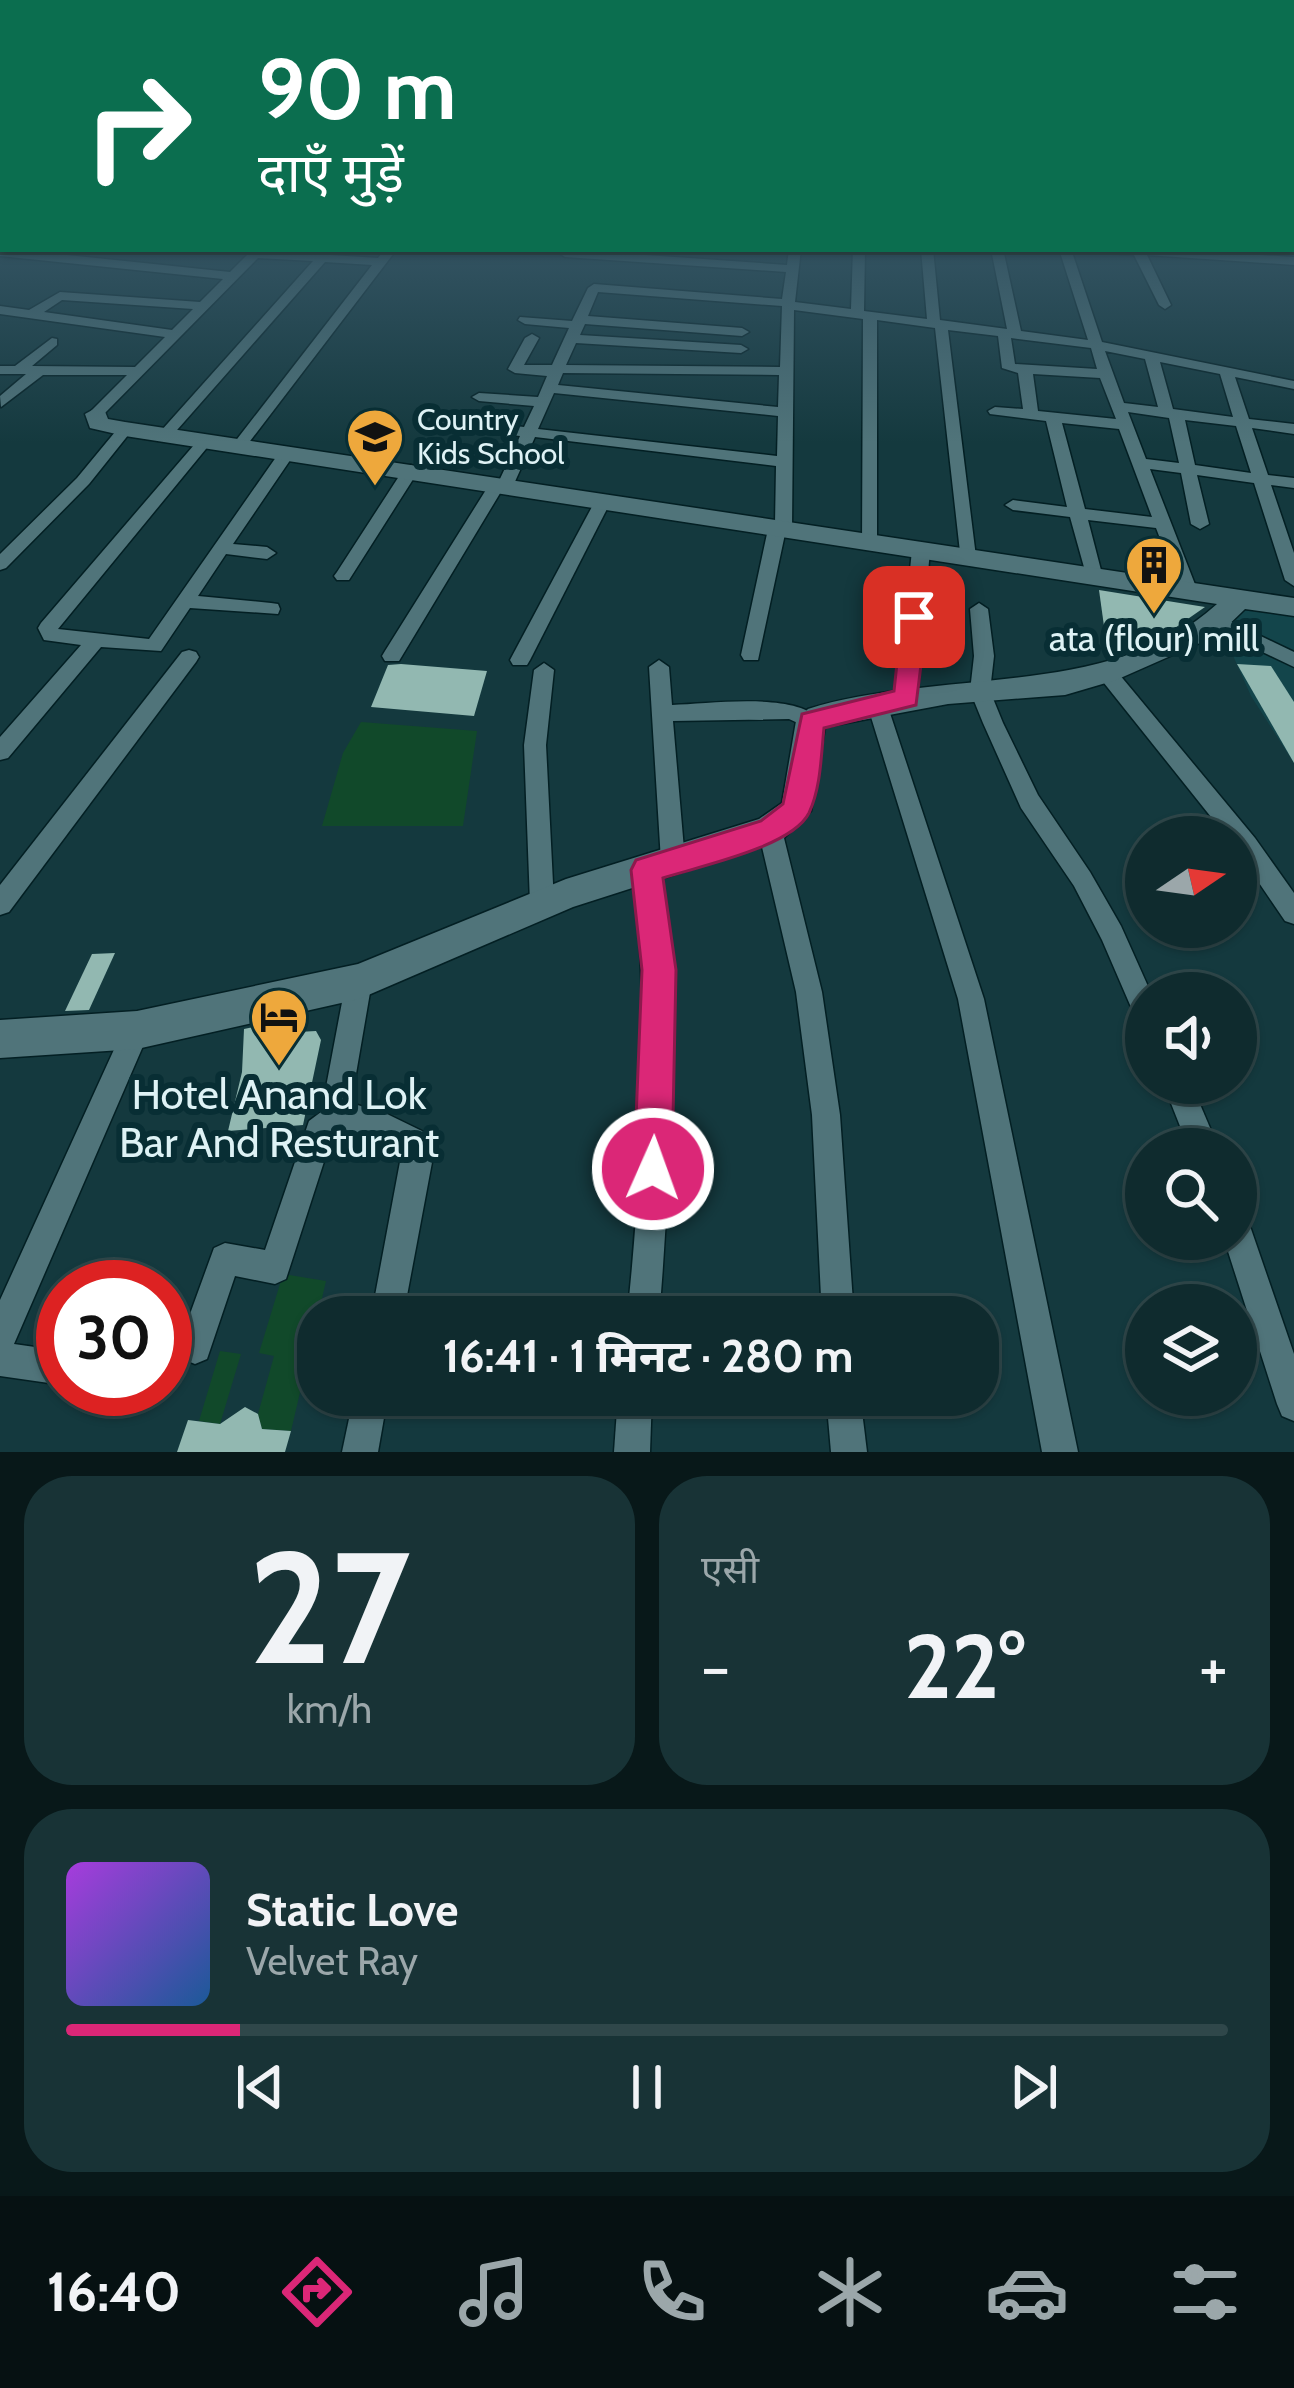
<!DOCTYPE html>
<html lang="hi">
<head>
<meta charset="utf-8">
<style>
  :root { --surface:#0f2b2e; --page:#183336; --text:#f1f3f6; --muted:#9ba7aa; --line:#2f474a; --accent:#db2777 }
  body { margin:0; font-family:Cabin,"Noto Sans Devanagari",sans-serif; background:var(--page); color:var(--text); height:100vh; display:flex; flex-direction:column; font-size:45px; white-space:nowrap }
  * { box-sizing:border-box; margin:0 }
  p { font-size:39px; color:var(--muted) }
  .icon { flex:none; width:66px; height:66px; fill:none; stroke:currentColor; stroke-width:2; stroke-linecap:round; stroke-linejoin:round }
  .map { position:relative; height:1452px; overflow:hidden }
  .details { display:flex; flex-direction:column; gap:24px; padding:24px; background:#081819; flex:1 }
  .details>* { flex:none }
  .top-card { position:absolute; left:0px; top:0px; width:1296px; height:252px; box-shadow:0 3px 9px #0004,0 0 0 3px var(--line); background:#0b6e4f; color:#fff; overflow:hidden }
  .needle { width:78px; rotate:77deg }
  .buttons { position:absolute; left:1125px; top:816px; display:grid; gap:24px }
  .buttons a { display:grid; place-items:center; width:132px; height:132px; border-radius:50%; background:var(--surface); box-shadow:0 3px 9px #0004,0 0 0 3px var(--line); font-size:60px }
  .speed { position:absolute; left:36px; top:1260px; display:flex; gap:24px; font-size:60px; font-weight:700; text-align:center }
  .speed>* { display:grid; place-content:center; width:156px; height:156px; border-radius:50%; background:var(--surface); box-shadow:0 3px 9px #0004,0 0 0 3px var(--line); line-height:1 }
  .speed .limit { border:18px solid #d22; background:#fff; color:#111 }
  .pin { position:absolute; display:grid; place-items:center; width:102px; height:102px; color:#fff; margin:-51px; border-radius:24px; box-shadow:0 6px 18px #0006 }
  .me { position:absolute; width:132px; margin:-66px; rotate:2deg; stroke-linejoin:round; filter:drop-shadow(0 0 9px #0008) }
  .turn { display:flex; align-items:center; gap:42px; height:252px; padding:0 60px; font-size:54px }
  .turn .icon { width:156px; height:156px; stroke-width:2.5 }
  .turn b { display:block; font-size:84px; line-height:102px }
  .big { font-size:90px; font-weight:700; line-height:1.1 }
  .details .card { flex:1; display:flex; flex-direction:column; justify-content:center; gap:18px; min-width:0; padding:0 42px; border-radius:48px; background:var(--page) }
  .details .dial { align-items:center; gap:0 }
  .dial b { font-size:156px; line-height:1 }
  .song { display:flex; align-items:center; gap:36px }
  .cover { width:144px; height:144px; border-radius:18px; background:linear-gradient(135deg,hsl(280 70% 55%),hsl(210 70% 35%)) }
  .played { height:12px; border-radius:6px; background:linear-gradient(90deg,var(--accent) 15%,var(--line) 15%) }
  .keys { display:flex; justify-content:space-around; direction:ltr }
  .heat { display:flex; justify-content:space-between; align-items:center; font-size:66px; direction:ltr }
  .details .tiles { flex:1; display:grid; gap:24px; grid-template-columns:1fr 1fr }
  .card:last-child { grid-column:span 2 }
  .trip { position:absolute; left:297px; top:1296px; width:702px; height:120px; border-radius:48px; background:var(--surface); box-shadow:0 3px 9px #0004,0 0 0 3px var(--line); font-weight:700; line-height:120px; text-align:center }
  .dock { display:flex; height:192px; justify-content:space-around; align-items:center; background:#061112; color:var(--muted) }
  .dock .icon { width:84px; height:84px }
  .dock .selected { color:var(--accent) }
  .dock b { font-size:54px; color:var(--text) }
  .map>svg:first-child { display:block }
  .built { fill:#13454b }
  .green { fill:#11492a }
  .building { fill:#92b8b1 }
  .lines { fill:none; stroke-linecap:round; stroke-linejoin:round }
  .street-casing { stroke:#031f23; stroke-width:3 }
  .secondary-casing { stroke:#031f23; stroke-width:3 }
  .street { fill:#50747a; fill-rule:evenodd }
  .secondary { fill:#50747a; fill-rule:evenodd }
  .route { fill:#db2777; stroke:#8e194d; stroke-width:3 }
  .labels { text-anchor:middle; stroke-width:12; stroke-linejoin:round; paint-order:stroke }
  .far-poi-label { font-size:30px; fill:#def2f5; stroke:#082e34; text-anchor:start }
  .poi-label { font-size:36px; fill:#def2f5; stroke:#082e34 }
  .near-poi-label { font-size:42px; fill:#def2f5; stroke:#082e34 }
</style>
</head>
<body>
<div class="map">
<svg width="1294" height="1452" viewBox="0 0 1294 1452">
  <rect width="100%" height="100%" fill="#14393e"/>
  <path class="built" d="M1239,609L1294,615V763L1251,696L1231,651L1215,632L1235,624L1230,619Z"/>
  <g class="green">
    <path d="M361,722L477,731L463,826H322L343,753Z"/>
    <path d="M283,1274L326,1281L291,1431L262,1429L258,1414L274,1356L259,1353Z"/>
    <path d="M220,1351L241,1354L220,1424L199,1421Z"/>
  </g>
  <g class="building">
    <path d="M1099,590L1205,607L1172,630L1108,655Z"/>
    <path d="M401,664L487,671L474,716L371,707L388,665Z"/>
    <path d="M1237,664L1271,666L1294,702V763Z"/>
    <path d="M115,953L89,1010L65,1011L92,954Z"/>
    <path d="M299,1018L298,1032L316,1031L321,1040L303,1125L228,1131L242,1072L244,1029Z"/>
    <path d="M245,1407L258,1414L262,1429L291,1431L285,1452H177L188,1420L220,1424Z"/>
  </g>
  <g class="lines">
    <g class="street-casing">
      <g id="street">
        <path d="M0,248L230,272L253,249L319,255L324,249H336L331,255L378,258L385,249H397L244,449L239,451L231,446L234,443L372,265L325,262L170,438H160V432L313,261L258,258L101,417H91V411L127,375H43L1,407L0,396L26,374H0V366H15L52,338L57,339V345L32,366L135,367L165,337L0,314V306L29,310L60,292L200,302L223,279L0,256ZM62,300L193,309L172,330L44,312Z"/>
        <path d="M561,249L787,265L789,249H801L795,302L851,309L853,249H865L864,311L927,319L921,249H933L940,320L1007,329L991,249H1003L1021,331L1088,340L1059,249H1071L1102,342L1294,381V389L1235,377L1249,419L1294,424V434L1252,428L1268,475L1294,478V488L1271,485L1294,553V586L1285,580L1254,483L1197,475L1209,524L1200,529L1191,524L1181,473L1150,469L1198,592L1189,598L1182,596L1156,528L1088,520L1102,574L1093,580L1087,578L1070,517L1013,510L1005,505L1013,500L1067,507L1046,421L990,414L988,411L995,407L1023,409L1018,373L1002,368L998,336L948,330L976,557L967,563L961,561L935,328L877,320V543L868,549L862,547L863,319L794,310L792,529L785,534L758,660H744L741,655L768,529L775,524L776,466L535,437L513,486L502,490L399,661H385L382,656L385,651L489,485L499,481L520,436L467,430L459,425L467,420L524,427L534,406L479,401L472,397L479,393L538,397L547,376L515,373L508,369L525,338L532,334L539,338L524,365H552L569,328L525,324L518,320L520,317L572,321L588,288L594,284L782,299L786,272L565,257L559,253ZM598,292L782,306L780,367L566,365L576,343L741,353L748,349L741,345L580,335L585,324L742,336L749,332L742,328L588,316ZM1011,338L1091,348L1097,369L1015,364ZM1105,351L1145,359L1158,407L1124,403ZM1160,362L1220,374L1233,417L1173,409ZM563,373L779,375L778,407L558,385ZM1033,374L1100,378L1116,419L1038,411ZM554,393L778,416L777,456L538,429ZM1128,412L1169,418L1179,463L1146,459ZM1185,420L1236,426L1251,473L1195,465ZM1062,423L1119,429L1152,517L1085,509Z"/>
        <path d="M1096,249H1159L1294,257V265L1147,255L1171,305L1165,309L1159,305L1134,255L1102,253Z"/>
        <path d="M125,424L133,429L89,484L6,568L0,570V554L77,478L120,426Z"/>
        <path d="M205,436L213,441L210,444L58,629L149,639L281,450L287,448L295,453L233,544L267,547L276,553L267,559L226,554L198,596L271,603L278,604L280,609L278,614L190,608L161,651L101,647L8,758L0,760V737L81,645L44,640L38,628L41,623L200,438Z"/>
        <path d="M411,465L419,470L349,580H337L334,576L337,572L405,467Z"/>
        <path d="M602,498L610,503L530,660L527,665H513L510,660L594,503Z"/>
        <path d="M921,544L930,550L917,699L907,707L897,699L912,550Z"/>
        <path d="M979,603L988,609L994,656L990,691L1003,723L1038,795L1090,872L1121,926L1151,993H1146V1025L1137,1021L1102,940L1074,886L1021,808L983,723L970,691L974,656L970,609Z"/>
        <path d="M1215,614L1294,652V667L1208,626L1206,621Z"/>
        <path d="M189,650L196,652L199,657L196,662L9,912L0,915V885L182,652Z"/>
        <path d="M659,660L669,667L672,705C710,704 797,691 821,721L811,729L789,719L673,721L685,861L681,868L673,871L665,868L661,861L649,667Z"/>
        <path d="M544,663L554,670L546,745L554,903L551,911L542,914L533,911L530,903L524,745L534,670Z"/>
        <path d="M1107,666L1114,668L1255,838L1294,893V924L1285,921L1236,849V837H1227L1100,678L1097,673L1100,668Z"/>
        <path d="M877,696L887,704L984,999L1078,1452H1042L958,999L867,704Z"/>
        <path d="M770,820L778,823L782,830L822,992L840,1115L854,1317H822L812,1115L796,992L758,830L762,823Z"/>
        <path d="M647,860L655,863L659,870C675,1020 672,1167 659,1317H627C643,1168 648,1020 635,870L639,863Z"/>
        <path d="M359,969L368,972L372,981L351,1103L387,1114L424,1132L433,1157L403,1317H371L402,1151L379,1139L344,1130L331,1140L286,1279L275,1284L235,1276L207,1359L195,1364L183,1359L178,1347L214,1248L225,1243L265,1250L309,1121L325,1109L323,1103L346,981L350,972Z"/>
        <path d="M137,1017L147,1021L150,1030L14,1344L63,1351V1385L0,1376V1300L127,1021Z"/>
        <path d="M1163,1083H1191L1219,1149H1189Z"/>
        <path d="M1236,1214L1247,1218L1251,1229L1294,1354V1421L1282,1416L1277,1404L1224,1239H1236Z"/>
        <path d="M354,1395H388L378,1452H342Z"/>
        <path d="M618,1395H652L650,1452H614Z"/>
        <path d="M826,1395H860L867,1452H831Z"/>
      </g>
    </g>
    <g class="secondary-casing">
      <path id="secondary" d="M96,408L104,409L108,419L125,422L1294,598V616L1245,609L1218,635L1116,680L1065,695L948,704L825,727L811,811L782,840L573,907L359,999L137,1049L0,1058V1020L137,1011L358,964L566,879L759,819L782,803L796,721L808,709C938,668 1112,700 1217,604L125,436L90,428L85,414Z"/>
    </g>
    <use href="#street" class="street"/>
    <use href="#secondary" class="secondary"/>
  </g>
  <linearGradient id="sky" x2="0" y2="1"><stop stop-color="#0b1f22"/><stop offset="0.54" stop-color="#345463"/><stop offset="1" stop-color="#345463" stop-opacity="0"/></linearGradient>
  <rect width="1294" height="443" fill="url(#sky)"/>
  <path class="route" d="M914,608L927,617L916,705L824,728C821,756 821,787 809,813C792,847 700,866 663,878L676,970L672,1169L667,1183L653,1189L639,1183L634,1169L642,970L631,870L636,860L761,821L783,804L802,714L894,691L902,617Z"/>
  <defs>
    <g id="school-pin" transform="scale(3)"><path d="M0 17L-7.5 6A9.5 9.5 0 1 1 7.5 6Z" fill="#eea83c" stroke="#082e34"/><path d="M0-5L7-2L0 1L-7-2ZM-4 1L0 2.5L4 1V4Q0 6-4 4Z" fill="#111"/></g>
    <g id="building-pin" transform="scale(3)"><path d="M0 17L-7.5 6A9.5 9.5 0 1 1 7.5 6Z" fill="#eea83c" stroke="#082e34"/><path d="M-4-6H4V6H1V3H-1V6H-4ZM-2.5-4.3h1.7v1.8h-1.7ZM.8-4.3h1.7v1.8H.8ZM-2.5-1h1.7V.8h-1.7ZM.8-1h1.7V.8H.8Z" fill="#111"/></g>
    <g id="hotel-pin" transform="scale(3)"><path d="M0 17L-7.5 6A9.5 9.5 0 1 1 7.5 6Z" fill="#eea83c" stroke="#082e34"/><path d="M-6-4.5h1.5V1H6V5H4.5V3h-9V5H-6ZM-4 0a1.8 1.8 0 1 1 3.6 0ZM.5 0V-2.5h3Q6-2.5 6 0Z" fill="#111"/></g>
  </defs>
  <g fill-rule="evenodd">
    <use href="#school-pin" x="375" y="437"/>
    <use href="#building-pin" x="1154" y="565"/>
    <use href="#hotel-pin" x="279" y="1017"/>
  </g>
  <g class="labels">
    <g class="far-poi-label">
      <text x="417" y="430">Country<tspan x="417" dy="34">Kids School</tspan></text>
    </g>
    <g class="poi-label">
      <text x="1154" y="651">ata (flour) mill</text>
    </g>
    <g class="near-poi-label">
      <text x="279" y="1109">Hotel Anand Lok<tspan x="279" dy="48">Bar And Resturant</tspan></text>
    </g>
  </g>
</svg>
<div class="buttons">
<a><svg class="needle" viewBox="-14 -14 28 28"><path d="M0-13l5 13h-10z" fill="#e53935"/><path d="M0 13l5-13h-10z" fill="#9ba7aa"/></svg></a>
<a><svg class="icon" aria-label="sound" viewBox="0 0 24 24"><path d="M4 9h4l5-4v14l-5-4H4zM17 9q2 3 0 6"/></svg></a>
<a><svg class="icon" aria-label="search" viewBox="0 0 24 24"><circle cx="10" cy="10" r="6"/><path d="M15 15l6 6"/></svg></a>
<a><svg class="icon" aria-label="layers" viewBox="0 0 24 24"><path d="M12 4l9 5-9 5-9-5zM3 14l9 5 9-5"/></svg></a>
</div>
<div class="speed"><div class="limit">30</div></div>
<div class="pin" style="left:914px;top:617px;background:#d93025"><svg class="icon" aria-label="arrive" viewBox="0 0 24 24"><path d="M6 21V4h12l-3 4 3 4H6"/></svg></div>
<svg class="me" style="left:653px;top:1169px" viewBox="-20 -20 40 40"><circle r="17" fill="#db2777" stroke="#fff" stroke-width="3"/><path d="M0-11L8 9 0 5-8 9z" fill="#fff"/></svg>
<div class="trip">16:41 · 1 मिनट · 280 m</div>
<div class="top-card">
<div class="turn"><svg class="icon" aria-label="right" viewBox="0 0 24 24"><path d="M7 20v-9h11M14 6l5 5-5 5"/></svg><div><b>90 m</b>दाएँ मुड़ें</div></div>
</div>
</div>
<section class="details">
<div class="tiles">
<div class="card dial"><b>27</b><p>km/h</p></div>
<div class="card"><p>एसी</p>
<div class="heat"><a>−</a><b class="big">22°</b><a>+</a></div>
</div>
<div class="card">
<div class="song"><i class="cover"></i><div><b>Static Love</b><p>Velvet Ray</p></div></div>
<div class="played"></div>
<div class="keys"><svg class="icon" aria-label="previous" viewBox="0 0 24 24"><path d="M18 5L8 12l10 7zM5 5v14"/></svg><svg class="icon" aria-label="pause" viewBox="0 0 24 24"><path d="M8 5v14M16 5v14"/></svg><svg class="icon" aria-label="next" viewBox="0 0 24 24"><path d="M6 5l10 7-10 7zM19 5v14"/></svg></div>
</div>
</div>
</section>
<nav class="dock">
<b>16:40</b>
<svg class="icon selected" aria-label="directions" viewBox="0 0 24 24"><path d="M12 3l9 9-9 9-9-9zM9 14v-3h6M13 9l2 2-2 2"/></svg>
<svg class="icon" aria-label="music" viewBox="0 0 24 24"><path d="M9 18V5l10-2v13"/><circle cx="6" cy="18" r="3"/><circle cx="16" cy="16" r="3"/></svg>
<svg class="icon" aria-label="phone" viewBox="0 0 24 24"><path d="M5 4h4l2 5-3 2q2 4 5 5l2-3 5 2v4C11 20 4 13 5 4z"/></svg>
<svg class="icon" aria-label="climate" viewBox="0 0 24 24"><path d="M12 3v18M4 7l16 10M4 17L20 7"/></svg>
<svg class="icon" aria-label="car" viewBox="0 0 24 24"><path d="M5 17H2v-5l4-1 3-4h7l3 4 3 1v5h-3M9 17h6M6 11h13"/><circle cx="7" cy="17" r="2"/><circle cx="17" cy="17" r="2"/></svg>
<svg class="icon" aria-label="filters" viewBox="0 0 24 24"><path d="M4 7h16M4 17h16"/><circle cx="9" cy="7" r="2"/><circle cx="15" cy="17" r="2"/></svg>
</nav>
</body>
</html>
